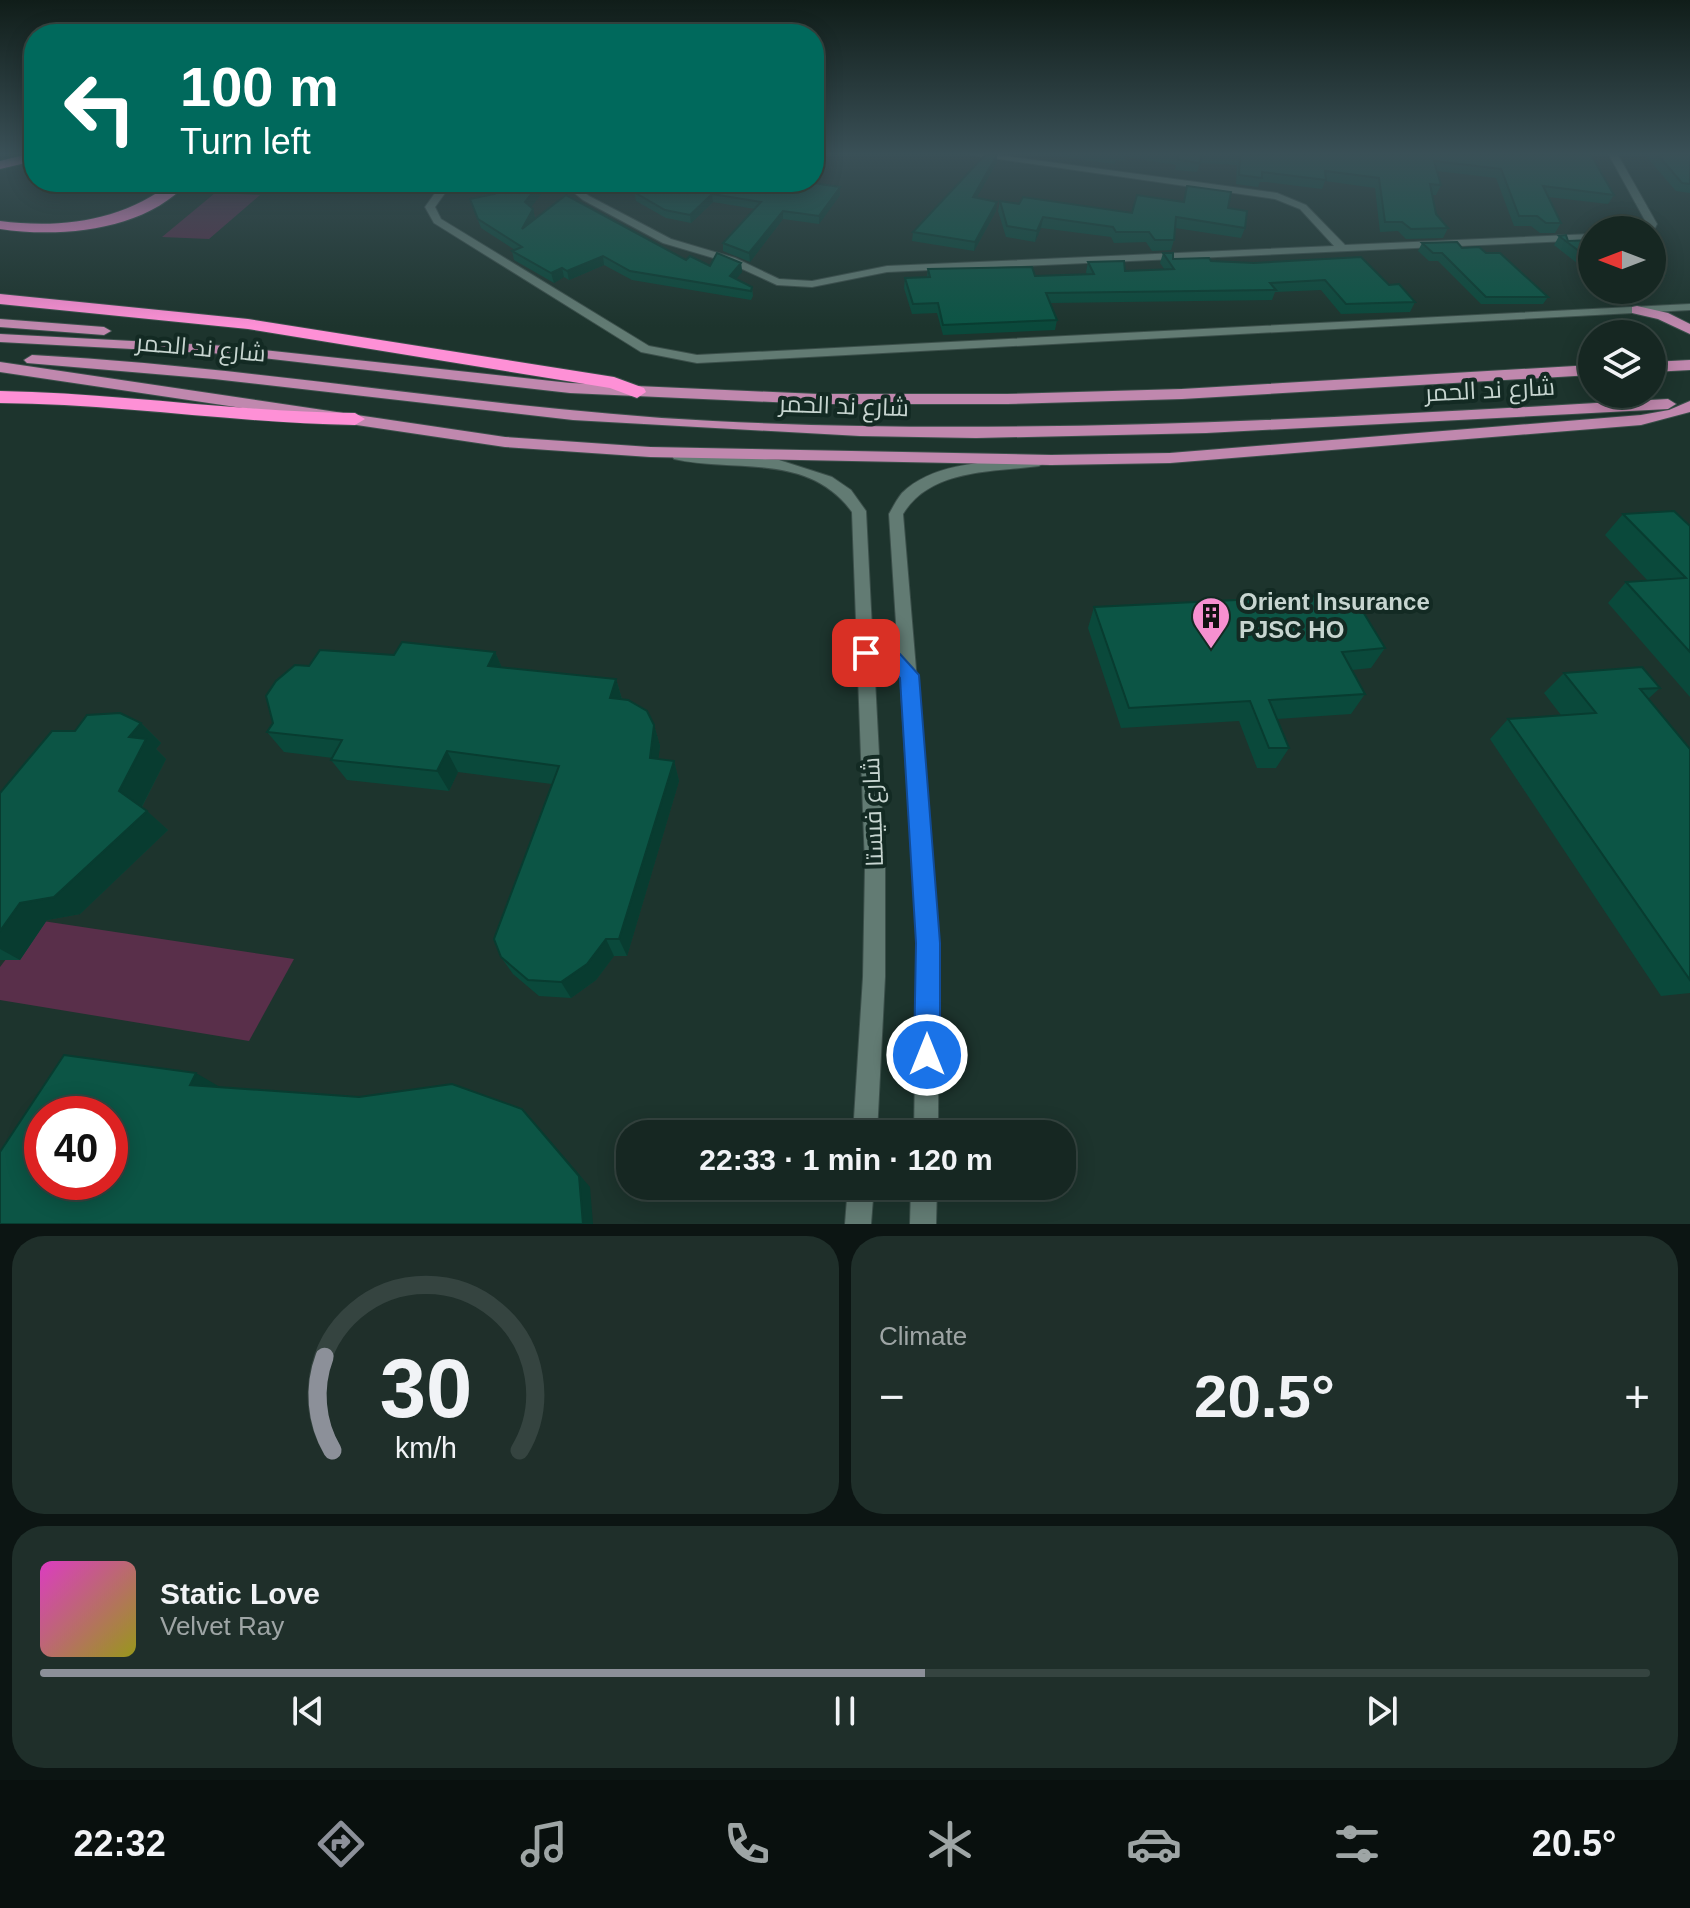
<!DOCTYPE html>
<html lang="en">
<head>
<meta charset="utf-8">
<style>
  :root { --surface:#162722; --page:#1f2f2a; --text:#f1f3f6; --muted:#9ea5a5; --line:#354440; --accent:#8c9099 }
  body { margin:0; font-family:Arial,Cairo,sans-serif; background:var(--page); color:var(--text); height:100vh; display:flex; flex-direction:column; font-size:30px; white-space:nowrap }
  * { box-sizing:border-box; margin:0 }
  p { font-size:26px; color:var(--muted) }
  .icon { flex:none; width:44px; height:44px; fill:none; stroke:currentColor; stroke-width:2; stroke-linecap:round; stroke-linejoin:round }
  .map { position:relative; height:1224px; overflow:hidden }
  .details { display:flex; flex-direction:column; gap:12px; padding:12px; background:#0c1513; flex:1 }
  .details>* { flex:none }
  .top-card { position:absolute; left:24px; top:24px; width:800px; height:168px; border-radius:32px; box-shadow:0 4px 20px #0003,0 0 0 2px var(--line); background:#00695c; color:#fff; overflow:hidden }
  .needle { width:52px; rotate:270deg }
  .controls { position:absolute; left:1578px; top:216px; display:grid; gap:16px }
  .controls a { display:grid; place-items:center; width:88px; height:88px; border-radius:50%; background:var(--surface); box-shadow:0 4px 20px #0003,0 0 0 2px var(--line); font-size:40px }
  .speed { position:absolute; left:24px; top:1096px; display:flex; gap:16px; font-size:40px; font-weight:700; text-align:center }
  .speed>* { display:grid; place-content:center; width:104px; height:104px; border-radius:50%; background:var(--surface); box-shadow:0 4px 20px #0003,0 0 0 2px var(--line); line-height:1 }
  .speed .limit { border:12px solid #d22; background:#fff; color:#111 }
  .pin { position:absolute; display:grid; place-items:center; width:68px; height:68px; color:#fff; margin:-34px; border-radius:16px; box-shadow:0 4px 12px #0006 }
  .me { position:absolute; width:88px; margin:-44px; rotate:0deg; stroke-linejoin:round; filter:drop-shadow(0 0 6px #0008) }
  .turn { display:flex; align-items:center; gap:28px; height:168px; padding:0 24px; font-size:36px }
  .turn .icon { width:104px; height:104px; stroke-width:2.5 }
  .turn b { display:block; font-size:56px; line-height:68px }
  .big { font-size:60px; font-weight:800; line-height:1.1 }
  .details .widget { flex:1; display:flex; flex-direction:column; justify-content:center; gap:12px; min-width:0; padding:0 28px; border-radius:32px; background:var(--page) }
  .details .dial { align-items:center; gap:0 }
  .dial svg { height:208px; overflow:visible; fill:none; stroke:var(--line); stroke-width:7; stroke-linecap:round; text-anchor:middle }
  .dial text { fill:var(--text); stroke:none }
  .song { display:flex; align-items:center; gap:24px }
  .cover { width:96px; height:96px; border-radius:12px; background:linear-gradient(135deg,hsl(310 70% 55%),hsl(60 70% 35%)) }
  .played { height:8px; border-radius:4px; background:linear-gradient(90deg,var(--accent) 55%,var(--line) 55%) }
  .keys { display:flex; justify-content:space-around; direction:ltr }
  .heat { display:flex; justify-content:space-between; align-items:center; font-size:44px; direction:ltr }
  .details .tiles { flex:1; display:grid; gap:12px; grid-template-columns:1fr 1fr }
  .widget:last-child { grid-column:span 2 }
  .trip { position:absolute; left:616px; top:1120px; width:460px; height:80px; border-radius:32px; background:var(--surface); box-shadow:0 4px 20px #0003,0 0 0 2px var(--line); font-weight:800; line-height:80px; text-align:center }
  .tabs { display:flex; height:128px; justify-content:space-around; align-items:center; background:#09100e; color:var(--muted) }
  .tabs .icon { width:56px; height:56px }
  .tabs .active { color:var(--accent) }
  .tabs b { font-size:36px; color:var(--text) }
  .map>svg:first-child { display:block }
  .green { fill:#592f4a }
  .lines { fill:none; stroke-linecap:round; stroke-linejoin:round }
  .minor-casing { stroke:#3b4f4a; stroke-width:2 }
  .tertiary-casing { stroke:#3b4f4a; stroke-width:2 }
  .primary-casing { stroke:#3b4f4a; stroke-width:2 }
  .motorway-casing { stroke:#3b4f4a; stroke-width:2 }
  .minor { fill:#627b73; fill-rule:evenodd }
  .tertiary { fill:#627b73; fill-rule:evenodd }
  .primary { fill:#c088ae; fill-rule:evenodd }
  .motorway { fill:#fe90d6; fill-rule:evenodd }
  .wall { fill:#0a493b }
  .shaded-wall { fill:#083c30 }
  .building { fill:#0c5545; stroke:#083c30; stroke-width:2; fill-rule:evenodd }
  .route { fill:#1a73e8; stroke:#114b97; stroke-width:2 }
  .labels { text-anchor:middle; stroke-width:8; stroke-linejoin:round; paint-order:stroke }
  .street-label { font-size:24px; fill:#c7d5d0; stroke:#132a23 }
  .poi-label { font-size:24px; font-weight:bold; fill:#c7d5d0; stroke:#132a23; text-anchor:start }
</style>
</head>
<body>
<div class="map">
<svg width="1690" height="1224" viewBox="0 0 1690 1224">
  <rect width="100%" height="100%" fill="#1d342d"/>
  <g class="green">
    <path d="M215,193L260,195L209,239L162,237Z"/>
    <path d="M36,920L294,959L249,1041L0,1000V967Z"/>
  </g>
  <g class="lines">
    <g class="minor-casing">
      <g id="minor">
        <path d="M971,155H998L1277,193L1306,205L1345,245L1592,234V240L887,272L812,287L777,285L727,262L663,243L583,200L572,191L570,182H580L581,190L589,196L671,239L735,258L779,279L812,281L887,266L1334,246L1300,209L1275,199Z"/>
        <path d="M1609,155H1618L1657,224L1653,232L1644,230L1647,224Z"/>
        <path d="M443,182H453L435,207L441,219L649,346L697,355L1690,304V310L697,363L641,352L434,223L425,207Z"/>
      </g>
    </g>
    <g class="tertiary-casing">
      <g id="tertiary">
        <path d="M679,452L779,460L832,477L851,490L866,511L873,648L898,654L889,514C893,507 897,499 902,493C936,460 996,462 1039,458L1046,462L1039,466C992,472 930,469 903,514L939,943L938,1134H914L917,943L900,675L888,664L874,661L885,866V977L877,1134H853L863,977L865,866L852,512C808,452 736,473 674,459L672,456Z"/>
        <path d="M848,1186H874L871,1224H845Z"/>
        <path d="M911,1186H937L936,1224H910Z"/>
      </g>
    </g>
    <g class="primary-casing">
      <g id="primary">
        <path d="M1637,306L1668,313L1690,324V334L1658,319L1632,313V307Z"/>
        <path d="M0,319L104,327L111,331L104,335L0,327Z"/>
        <path d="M0,334L227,346L570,383L817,394H1007L1182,389L1592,365V375L1182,399L1007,404H817L570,393L227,354L0,342Z"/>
        <path d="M32,355C260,367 485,409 713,421C1032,437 1350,417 1668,399L1676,404L1668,409L1206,433L976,438L860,436L573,420L214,379L27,363L24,360Z"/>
        <path d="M1690,360V370L1652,372V362Z"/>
        <path d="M0,362L505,437L650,447L1051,455L1170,453L1641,415L1669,410L1690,401V412L1641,425L1170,463L1051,465L650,457L505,447L0,372Z"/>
      </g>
    </g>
    <g class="motorway-casing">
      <g id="motorway">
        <path d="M24,155H34V161L0,169V161Z"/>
        <path d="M172,182H188C145,231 60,238 0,229V221C60,229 124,221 172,182Z"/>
        <path d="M0,294L248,319L614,377L644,388L646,392L637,398L610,388L248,329L0,304Z"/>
        <path d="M0,391C119,393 236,412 355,413L365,419L355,425C236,423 119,404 0,403Z"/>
      </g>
    </g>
    <use href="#minor" class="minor"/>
    <use href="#tertiary" class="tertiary"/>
    <use href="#primary" class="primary"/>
    <use href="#motorway" class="motorway"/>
  </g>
  <g class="wall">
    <path d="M1047,155H1591L1614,195L1608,204L1548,197L1561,223L1555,233H1540L1531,226H1514L1496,178L1437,171L1441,185L1436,195H1432L1436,214L1448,228L1443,238L1406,239L1398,231L1380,232L1375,188L1325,181L1322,189L1267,182H1260L1258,187L1236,184L1237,165L1200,163L1197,172L1175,170L1176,165L1126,157L1125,161L1116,160L1115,164Z"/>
    <path d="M1645,155H1690V193L1676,191Z"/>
    <path d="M997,162L976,198L996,211L974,251L912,241L913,232Z"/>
    <path d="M475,182H548L549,184L531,207L533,209L535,218L534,220L710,266L741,263L742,272L736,279L752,287L753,296L751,300L632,280L604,265L569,280L564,277L554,283L514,260L512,251L515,250L481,228L470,199L486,195L477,189Z"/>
    <path d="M625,182H807L840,187V195L819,224L783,219L750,262L723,251V243L755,209L713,202L691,223L666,218L636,201L634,192L641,186L626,184Z"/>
    <path d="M1187,186L1228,208L1245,228L1241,238L1175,228L1174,240L1171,250L1152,251L1146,242L1114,243L1111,237L1041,228L1035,242L1006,237L998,211L1000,201L1132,213L1183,202Z"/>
    <path d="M1559,236L1568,241L1592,240V275L1554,245Z"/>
    <path d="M1422,243L1462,248L1548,297L1543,304H1481L1438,261H1429L1418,251Z"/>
    <path d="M1163,253L1173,259L1211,261L1389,285L1415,302L1410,312L1341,314L1321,290L1275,292L1272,300L1050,303L1057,320L1055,330L943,335L937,313L912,314L904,288L905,278L927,277L928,269L1035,276L1087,275L1086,272L1088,262L1125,271L1165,270L1160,263Z"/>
    <path d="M1652,265L1664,275L1658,284H1652Z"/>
    <path d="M1623,514L1690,526V697L1608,603L1626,582L1648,581L1605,535Z"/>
    <path d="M1321,599L1385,648L1371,668L1352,670L1365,694L1351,714L1277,719L1289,748L1276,768H1257L1239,721L1121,728L1088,628L1094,607Z"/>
    <path d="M495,652L502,668L616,679L622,699L654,725L660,746L658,759L674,761L679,781L627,956H614L596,980L571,998L539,996L513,974L501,957L552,784L458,772L449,791L347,780L331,760L333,758L284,752L267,732L309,666L394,655Z"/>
    <path d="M1564,673L1660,688L1648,699L1690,749V993L1661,996L1490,739L1508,719L1561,715L1544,693Z"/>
    <path d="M141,723L161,743L156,749L166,759L142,807L168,830L80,914L47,920L20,960H0V793L75,731Z"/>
  </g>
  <g class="shaded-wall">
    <path d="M997,155V162L972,206L973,197Z"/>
    <path d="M541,182H548L549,184L528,211L525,202Z"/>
    <path d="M840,187V195L819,224V216Z"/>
    <path d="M712,194L713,202L691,223L690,215Z"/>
    <path d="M997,202L996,211L974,251L975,242Z"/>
    <path d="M533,209L535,218L524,238L522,229Z"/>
    <path d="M783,211V219L750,262L749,253Z"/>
    <path d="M1043,217L1041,228L1035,242L1037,231Z"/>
    <path d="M603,256L604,265L569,280L567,271Z"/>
    <path d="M741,263L742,272L731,285L730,276Z"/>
    <path d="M562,268L564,277L554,283L551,273Z"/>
    <path d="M495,652L504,673L488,666Z"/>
    <path d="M616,679L622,700L610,698Z"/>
    <path d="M141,723L161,743L156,749L166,759L140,810L119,791L129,737Z"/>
    <path d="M654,725L660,746L656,779L650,758Z"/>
    <path d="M447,751L458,772L449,791L437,771Z"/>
    <path d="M674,761L679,781L627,956L619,939Z"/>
    <path d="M147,811L168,830L80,914L47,920L20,960L0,949V931L20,903Z"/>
    <path d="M606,939L614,956L596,980L571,998L561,982Z"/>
    <path d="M196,1073L220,1087L190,1085Z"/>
    <path d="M522,1109L534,1122L590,1187L593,1224H583Z"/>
  </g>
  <g class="building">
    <path d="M985,155H997L973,197L997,202L975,242L913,232Z"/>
    <path d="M1178,155H1201L1200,163L1178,160Z"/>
    <path d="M1233,155H1591L1614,195L1543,186L1561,223H1546L1537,216H1519L1501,169L1434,161L1441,185L1430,184L1436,214L1448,228L1411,229L1402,222H1385L1379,178L1325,171L1326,180L1262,172V178L1239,175L1240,156Z"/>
    <path d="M1658,155H1690V184L1682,183Z"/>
    <path d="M477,182H541L525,202L533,209L522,229L566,195L686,260L690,256L710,266L717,253L741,263L730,276L752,287L751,291L630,271L603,256L567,271L562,268L551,273L512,251L522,247L478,219L470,199L494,194Z"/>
    <path d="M645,182H807L840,187L819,216L783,211L749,253L723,243L761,202L712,194L690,215L665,210L634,192Z"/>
    <path d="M1187,186L1231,192L1228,208L1247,211L1245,228L1176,217L1174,240H1155L1149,232H1116L1113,227L1043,217L1037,231L1007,226L1000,201L1019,204L1023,197L1132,213L1137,195L1184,202Z"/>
    <path d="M1566,235L1568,241L1592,240V261L1559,236Z"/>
    <path d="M1457,242L1462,248L1479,247L1486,253H1500L1548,297H1486L1442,253H1433L1422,243Z"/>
    <path d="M1163,253H1173V259L1209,258L1211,261L1254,263L1361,257L1389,285L1399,284L1415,302L1346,304L1325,280L1270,283L1276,290L1046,293L1057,320L943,325L938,303L913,304L905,278L930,277L928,269L1032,267L1035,276L1094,274L1088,262L1124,261L1125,271L1174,269Z"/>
    <path d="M1652,265L1664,275H1652Z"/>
    <path d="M1674,511L1690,526V652L1626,582L1686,578L1623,514Z"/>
    <path d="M1319,596L1321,599L1354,597L1385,648L1342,652L1365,694L1269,700L1289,748H1269L1250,701L1129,708L1094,607Z"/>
    <path d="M402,642L495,652L488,666L616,679L610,698L628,700L647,711L654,725L650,758L674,761L619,939H606L587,964L561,982L528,980L501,957L494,939L559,766L447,751L437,771L331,760L342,740L267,732L273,723L266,696L276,681L295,665L309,666L320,650L394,655Z"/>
    <path d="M1642,667L1660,688L1640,689L1690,749V980L1508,719L1596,713L1564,673Z"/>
    <path d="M120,713L141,723L129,737L146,739L119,791L147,811L54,897L20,903L0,931V793L52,731H75L87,715Z"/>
    <path d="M64,1055L196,1073L190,1085L359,1097L452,1084L522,1109L579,1176L583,1224H0V1152ZM42,1114H110V1182H42Z"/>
  </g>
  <linearGradient id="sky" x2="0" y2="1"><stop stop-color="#101d19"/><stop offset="0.47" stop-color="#3a5057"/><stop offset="1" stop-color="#3a5057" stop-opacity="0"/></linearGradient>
  <rect width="1690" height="327" fill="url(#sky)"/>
  <path class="route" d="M866,646L900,654L919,675L940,943V1055L937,1064L927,1068L918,1064L914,1055L916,943L900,678L887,665L859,659L857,653L859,648Z"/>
  <defs>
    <g id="building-pin" transform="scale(2)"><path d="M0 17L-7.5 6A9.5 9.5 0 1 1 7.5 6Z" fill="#f690d0" stroke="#132a23"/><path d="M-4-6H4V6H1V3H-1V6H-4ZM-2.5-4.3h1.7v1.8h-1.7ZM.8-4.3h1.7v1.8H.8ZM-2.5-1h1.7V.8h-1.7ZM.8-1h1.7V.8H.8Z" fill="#111"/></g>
  </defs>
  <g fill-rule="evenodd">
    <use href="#building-pin" x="1211" y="616"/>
  </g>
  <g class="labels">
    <g class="street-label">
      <text transform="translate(201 348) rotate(5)" y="8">شارع ند الحمر</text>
      <text transform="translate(1490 390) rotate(-3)" y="8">شارع ند الحمر</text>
      <text transform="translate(844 406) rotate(2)" y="8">شارع ند الحمر</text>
      <text transform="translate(873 812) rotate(-92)" y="8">شارع فيستا</text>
    </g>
    <g class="poi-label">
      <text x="1239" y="610">Orient Insurance<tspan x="1239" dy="28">PJSC HO</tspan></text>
    </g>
  </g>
</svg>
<div class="controls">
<a><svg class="needle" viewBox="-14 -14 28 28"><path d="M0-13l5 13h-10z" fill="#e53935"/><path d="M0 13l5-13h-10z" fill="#9ea5a5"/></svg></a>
<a><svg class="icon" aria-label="layers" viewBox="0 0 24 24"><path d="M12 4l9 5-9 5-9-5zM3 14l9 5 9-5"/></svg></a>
</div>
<div class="speed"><div class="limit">40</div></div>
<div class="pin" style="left:866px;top:653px;background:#d93025"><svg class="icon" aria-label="arrive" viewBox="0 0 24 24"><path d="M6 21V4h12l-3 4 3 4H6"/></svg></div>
<svg class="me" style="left:927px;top:1055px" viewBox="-20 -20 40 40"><circle r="17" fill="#1a73e8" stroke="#fff" stroke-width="3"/><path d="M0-11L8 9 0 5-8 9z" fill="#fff"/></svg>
<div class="trip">22:33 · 1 min · 120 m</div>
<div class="top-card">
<div class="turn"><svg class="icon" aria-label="left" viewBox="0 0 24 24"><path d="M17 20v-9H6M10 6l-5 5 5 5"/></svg><div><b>100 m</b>Turn left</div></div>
</div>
</div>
<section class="details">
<div class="tiles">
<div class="widget dial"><svg viewBox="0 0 100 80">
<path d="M14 69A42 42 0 1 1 86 69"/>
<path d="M14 69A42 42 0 0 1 11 33" stroke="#8c9099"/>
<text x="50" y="56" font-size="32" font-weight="700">30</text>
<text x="50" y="72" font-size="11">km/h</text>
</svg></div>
<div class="widget"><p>Climate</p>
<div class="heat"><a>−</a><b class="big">20.5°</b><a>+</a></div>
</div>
<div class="widget">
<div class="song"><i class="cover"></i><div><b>Static Love</b><p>Velvet Ray</p></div></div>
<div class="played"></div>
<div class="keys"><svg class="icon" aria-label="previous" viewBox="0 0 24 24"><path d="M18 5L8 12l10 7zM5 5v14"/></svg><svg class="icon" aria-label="pause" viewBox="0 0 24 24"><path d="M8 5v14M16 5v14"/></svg><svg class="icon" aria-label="next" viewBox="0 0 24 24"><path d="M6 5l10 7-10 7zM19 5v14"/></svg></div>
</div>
</div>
</section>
<nav class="tabs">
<b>22:32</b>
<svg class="icon active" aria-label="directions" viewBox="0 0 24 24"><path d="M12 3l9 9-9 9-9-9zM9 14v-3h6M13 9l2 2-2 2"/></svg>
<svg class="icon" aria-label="music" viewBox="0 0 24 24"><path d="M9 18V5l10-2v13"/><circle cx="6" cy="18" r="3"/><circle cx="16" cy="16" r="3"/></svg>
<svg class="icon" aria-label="phone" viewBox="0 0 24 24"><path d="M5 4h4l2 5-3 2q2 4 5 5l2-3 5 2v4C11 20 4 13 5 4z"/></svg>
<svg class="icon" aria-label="climate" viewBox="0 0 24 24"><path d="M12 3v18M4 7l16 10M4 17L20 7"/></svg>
<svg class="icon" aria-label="car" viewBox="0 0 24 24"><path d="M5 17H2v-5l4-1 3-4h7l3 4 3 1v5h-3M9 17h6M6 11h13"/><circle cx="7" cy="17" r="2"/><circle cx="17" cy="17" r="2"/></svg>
<svg class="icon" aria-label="filters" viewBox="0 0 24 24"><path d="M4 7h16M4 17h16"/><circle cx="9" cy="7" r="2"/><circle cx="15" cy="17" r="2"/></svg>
<b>20.5°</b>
</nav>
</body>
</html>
